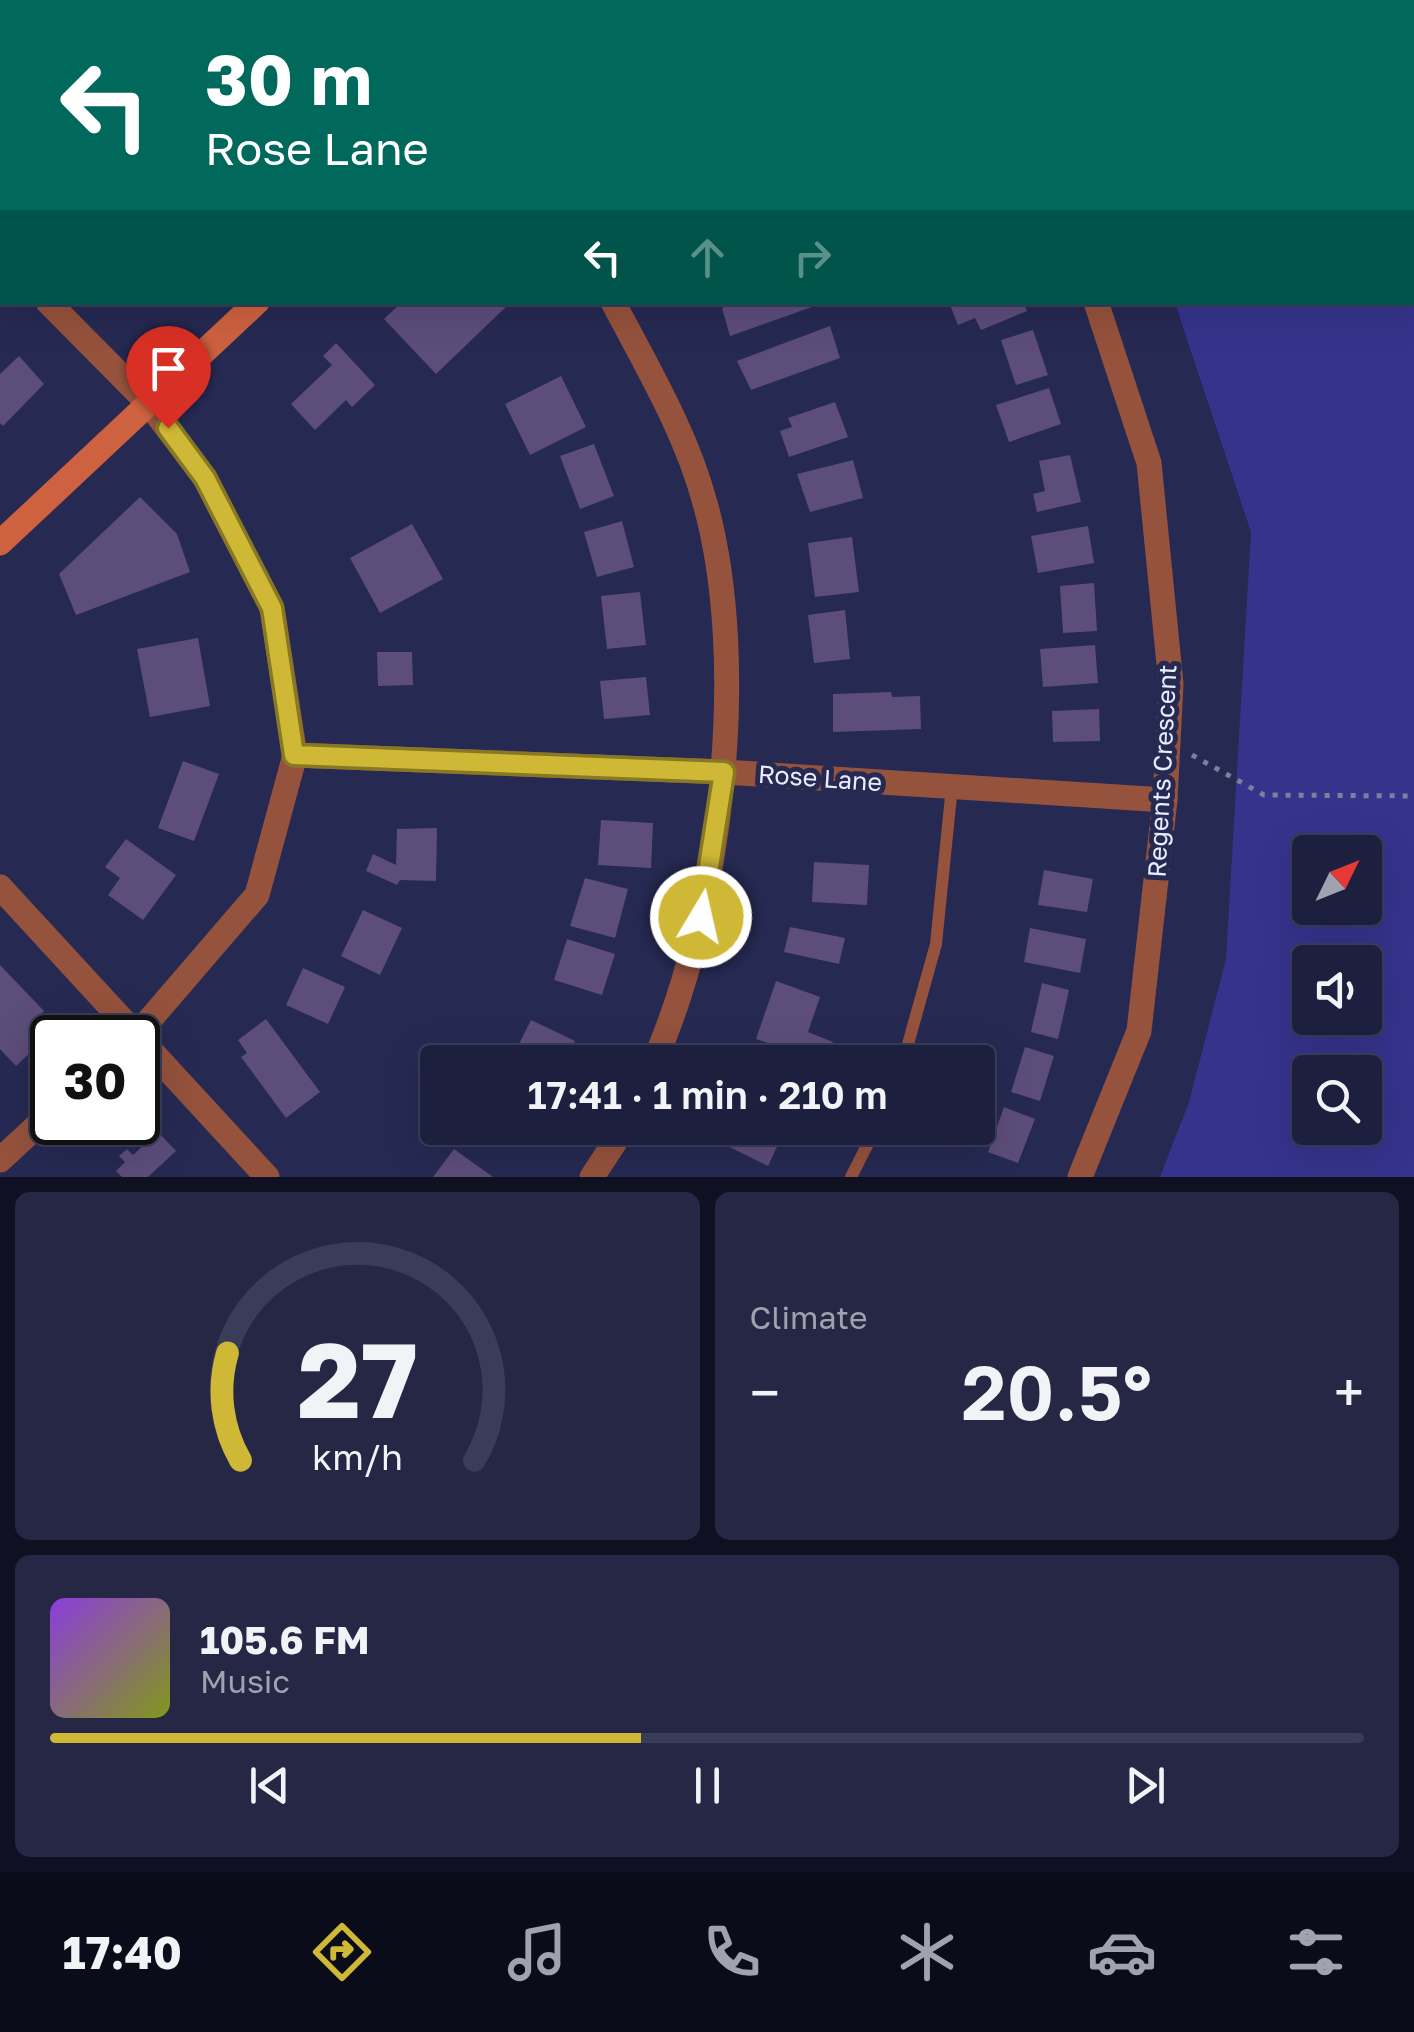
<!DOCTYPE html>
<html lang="en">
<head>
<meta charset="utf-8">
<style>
  :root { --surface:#1c1f3e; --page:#252745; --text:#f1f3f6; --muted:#a0a2b0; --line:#3a3d58; --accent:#d0b837 }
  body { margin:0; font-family:"Golos Text",sans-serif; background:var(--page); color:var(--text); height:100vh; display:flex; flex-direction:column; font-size:38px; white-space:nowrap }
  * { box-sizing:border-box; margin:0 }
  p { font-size:32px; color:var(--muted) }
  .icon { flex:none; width:55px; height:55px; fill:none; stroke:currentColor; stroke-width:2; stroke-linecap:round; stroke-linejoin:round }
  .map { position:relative; height:1177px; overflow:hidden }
  .details { display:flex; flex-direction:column; gap:15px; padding:15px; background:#0f1122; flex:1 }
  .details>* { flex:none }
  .guide { position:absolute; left:0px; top:0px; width:1415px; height:305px; box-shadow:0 10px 40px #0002,0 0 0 2px var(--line); background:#00695c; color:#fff; overflow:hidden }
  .needle { width:65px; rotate:47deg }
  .buttons { position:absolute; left:1292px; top:835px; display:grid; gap:20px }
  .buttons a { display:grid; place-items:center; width:90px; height:90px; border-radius:10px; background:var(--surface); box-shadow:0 10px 40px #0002,0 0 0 2px var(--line); font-size:50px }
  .speed { position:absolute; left:30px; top:1015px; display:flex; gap:20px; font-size:50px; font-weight:700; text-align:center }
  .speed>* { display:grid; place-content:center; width:130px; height:130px; border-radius:50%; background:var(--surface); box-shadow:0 10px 40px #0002,0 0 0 2px var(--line); line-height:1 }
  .speed .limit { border:5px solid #111; border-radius:15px; background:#fff; color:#111 }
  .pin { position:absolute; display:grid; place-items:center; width:85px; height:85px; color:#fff; margin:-102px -42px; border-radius:50% 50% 50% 0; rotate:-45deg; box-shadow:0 0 10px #0007 }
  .pin .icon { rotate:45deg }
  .me { position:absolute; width:110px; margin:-55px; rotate:9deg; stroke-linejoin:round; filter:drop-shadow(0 0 8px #0008) }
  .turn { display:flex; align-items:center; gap:35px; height:210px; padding:0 40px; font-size:45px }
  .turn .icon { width:130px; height:130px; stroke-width:2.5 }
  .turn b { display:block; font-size:70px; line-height:85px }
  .lanes { display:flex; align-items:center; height:95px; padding:0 40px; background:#0003; justify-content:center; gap:50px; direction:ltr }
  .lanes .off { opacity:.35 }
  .big { font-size:75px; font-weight:600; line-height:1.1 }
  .details .card { flex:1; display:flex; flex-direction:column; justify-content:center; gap:15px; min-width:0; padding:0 35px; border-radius:15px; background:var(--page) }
  .details .dial { align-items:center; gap:0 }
  .dial svg { height:260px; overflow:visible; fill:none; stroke:var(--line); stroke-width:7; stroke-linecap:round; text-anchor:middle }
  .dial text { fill:var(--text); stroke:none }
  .song { display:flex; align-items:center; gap:30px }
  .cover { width:120px; height:120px; border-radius:15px; background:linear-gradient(135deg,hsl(270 70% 55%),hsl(70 70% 35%)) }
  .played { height:10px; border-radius:5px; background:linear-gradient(90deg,var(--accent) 45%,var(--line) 45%) }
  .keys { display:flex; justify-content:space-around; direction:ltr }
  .heat { display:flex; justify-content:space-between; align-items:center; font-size:55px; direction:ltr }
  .details .tiles { flex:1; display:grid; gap:15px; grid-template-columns:1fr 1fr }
  .card:last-child { grid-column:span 2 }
  .trip { position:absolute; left:420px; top:1045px; width:575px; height:100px; border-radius:10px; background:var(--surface); box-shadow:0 10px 40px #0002,0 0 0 2px var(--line); font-weight:600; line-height:100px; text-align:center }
  .dock { display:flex; height:160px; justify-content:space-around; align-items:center; background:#0b0c19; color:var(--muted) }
  .dock .icon { width:70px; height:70px }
  .dock .selected { color:var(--accent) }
  .dock b { font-size:45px; color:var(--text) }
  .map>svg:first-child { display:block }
  .green { fill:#35338c; fill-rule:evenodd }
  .building { fill:#5c4d7a }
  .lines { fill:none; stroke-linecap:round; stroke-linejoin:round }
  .path { stroke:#7c7f9d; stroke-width:5; stroke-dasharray:5 8; stroke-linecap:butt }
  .lane { stroke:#95523c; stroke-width:12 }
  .street { stroke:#95523c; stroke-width:25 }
  .secondary { stroke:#ce6240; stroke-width:25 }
  .route-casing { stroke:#877824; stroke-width:25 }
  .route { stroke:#d0b837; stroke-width:18 }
  .labels { text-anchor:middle; stroke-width:10; stroke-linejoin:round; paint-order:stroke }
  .street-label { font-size:25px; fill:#eaedfd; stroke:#262952 }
</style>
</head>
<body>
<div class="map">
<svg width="1414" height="1177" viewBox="0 0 1414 1177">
  <rect width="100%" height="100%" fill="#262952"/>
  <path class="green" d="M1054,0H1414V1177H1160L1189,1102L1226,959L1251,532L1175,303L1412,302V2ZM1310,852H1365V908H1310ZM1310,962H1365V1018H1310ZM1310,1072H1365V1128H1310Z"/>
  <g class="building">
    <path d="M402,302H511L436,374L384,319Z"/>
    <path d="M739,302H823V303L730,336L722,308Z"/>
    <path d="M956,302H1023L1027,311L981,330L975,318L958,325L950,305Z"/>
    <path d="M830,326L840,358L751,390L737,361Z"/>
    <path d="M1033,330L1048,375L1016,385L1001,340Z"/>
    <path d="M336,343L375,385L352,407L346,400L315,430L291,404L332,365L323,356Z"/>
    <path d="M19,356L44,384L3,426L0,423V374Z"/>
    <path d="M561,376L586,427L530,455L505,404Z"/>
    <path d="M1049,388L1061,424L1009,442L996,405Z"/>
    <path d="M835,402L848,437L789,457L780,431L792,427L788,418Z"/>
    <path d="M594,444L614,496L580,509L560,456Z"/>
    <path d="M1070,455L1081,502L1037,512L1033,494L1045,491L1039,461Z"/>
    <path d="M853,460L863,498L810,512L797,474Z"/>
    <path d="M140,497L177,534L190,572L76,615L59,574Z"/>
    <path d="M622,521L634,567L597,577L584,532Z"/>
    <path d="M412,524L443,579L380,613L350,558Z"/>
    <path d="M1088,526L1094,563L1038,573L1031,536Z"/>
    <path d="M852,537L859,592L815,597L808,543Z"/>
    <path d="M1094,583L1097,631L1063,633L1060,586Z"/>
    <path d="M640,592L646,645L607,649L601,596Z"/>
    <path d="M845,610L850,659L814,663L808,615Z"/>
    <path d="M198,638L210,706L150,717L137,649Z"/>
    <path d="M1095,645L1098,683L1043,687L1040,649Z"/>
    <path d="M377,652H412L413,685L378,686Z"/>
    <path d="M646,677L650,715L604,719L600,681Z"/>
    <path d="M891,692L892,697L920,696L921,729L833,732V694Z"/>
    <path d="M1099,709L1100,741L1053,742L1052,711Z"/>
    <path d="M183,761L219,774L194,841L158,828Z"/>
    <path d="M601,820L653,823L651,868L598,865Z"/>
    <path d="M437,828L436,881L400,880L397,885L366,871L373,854L396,865L397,829Z"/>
    <path d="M126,839L176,875L143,920L108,895L120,878L105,867Z"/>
    <path d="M814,862L869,865L867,905L812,902Z"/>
    <path d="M1044,870L1093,879L1087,912L1038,905Z"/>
    <path d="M585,878L628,889L615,938L570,926Z"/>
    <path d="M363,910L402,928L380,975L341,956Z"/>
    <path d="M790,927L845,938L839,964L784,952Z"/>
    <path d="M1030,928L1086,939L1080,973L1024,962Z"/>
    <path d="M567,939L615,954L602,995L554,980Z"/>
    <path d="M0,965L44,1011L38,1017L52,1032L16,1066L0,1049Z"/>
    <path d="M303,968L345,987L328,1024L286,1005Z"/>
    <path d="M776,981L820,997L808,1032L833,1042L825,1062L756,1039Z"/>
    <path d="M1042,983L1069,990L1058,1039L1031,1032Z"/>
    <path d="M266,1019L320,1092L286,1118L241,1057L247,1053L238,1040Z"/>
    <path d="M531,1020L575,1041L565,1062H510Z"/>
    <path d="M759,1046L799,1062H752Z"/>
    <path d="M1025,1047L1054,1056L1040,1101L1011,1092Z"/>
    <path d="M1004,1107L1035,1119L1018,1163L988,1152Z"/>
    <path d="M716,1128H769L783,1134L768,1166L711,1138Z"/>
    <path d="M158,1132L176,1151L148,1177H122L116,1171L125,1162L119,1156L127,1149L133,1155Z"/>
    <path d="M454,1149L493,1177H433Z"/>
  </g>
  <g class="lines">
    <g class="path">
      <path d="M1088,0L1099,2"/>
      <path d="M1412,200L1414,201"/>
      <path d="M1192,755L1264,795L1414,796"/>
    </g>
    <g class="lane">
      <path d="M903,1062L936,944L952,786"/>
      <path d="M851,1177L876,1128"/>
    </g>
    <g class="street">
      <path d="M953,0L954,2"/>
      <path d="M48,302L149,404L205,478L272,608L295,755L257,895L134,1038"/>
      <path d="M613,302C647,367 686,432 705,503C750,664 721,910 654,1062"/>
      <path d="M295,755L724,772L1165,800"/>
      <path d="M0,887L267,1177"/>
      <path d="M0,1160L52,1112"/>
      <path d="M592,1177L624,1128"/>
      <path d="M1080,1177L1139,1031L1165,800L1171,684L1149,463L1096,302"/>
    </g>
    <g class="secondary">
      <path d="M576,2L579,0"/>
      <path d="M0,543L257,302"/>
    </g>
  </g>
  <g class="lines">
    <g class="route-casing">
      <path id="route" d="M168,428L205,478L272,608L294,755L724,772L701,917"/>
    </g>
    <use href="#route" class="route"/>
  </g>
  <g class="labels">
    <g class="street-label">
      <text transform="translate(1162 771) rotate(-87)" y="9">Regents Crescent</text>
      <text transform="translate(820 778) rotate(4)" y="9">Rose Lane</text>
    </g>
  </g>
</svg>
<div class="buttons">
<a><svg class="needle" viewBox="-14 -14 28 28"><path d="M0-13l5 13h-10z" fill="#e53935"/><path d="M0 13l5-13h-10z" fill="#a0a2b0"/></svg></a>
<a><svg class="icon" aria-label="sound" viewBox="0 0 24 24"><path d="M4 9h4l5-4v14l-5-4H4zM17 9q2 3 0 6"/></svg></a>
<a><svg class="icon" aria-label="search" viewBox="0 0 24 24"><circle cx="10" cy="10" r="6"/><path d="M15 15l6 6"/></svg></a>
</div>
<div class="speed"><div class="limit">30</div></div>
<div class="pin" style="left:168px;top:428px;background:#d93025"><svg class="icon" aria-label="arrive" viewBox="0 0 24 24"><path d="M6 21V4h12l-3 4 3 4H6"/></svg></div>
<svg class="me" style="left:701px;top:917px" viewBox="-20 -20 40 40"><circle r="17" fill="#d0b837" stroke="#fff" stroke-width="3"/><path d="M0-11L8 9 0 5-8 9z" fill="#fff"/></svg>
<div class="trip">17:41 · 1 min · 210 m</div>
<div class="guide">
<div class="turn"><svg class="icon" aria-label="left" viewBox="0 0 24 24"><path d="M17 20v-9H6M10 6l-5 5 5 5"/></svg><div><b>30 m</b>Rose Lane</div></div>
<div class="lanes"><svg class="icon" aria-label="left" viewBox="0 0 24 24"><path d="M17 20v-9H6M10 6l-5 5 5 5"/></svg><svg class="icon off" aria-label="ahead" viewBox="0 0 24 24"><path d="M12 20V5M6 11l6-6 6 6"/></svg><svg class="icon off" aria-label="right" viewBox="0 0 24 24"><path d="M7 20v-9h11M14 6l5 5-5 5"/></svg></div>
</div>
</div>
<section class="details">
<div class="tiles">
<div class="card dial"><svg viewBox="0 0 100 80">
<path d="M14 69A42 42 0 1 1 86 69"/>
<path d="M14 69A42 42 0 0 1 10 36" stroke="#d0b837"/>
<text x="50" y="56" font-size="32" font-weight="700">27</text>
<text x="50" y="72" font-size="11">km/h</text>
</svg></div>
<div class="card"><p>Climate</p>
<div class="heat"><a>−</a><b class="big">20.5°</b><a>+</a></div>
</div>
<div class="card">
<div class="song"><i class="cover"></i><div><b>105.6 FM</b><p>Music</p></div></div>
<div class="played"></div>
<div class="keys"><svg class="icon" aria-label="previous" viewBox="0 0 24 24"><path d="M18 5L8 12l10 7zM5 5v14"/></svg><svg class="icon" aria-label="pause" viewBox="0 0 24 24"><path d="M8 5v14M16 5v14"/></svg><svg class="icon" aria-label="next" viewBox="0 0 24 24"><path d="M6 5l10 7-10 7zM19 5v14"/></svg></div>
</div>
</div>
</section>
<nav class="dock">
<b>17:40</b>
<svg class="icon selected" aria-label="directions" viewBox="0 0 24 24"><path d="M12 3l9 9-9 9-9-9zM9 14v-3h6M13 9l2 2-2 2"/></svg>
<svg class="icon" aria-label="music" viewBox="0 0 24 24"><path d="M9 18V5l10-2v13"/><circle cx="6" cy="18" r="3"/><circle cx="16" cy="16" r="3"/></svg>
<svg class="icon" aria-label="phone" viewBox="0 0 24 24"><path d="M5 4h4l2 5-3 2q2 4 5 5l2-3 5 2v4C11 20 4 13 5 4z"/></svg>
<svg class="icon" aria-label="climate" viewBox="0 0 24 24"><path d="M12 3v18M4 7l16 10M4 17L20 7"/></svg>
<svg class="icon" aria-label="car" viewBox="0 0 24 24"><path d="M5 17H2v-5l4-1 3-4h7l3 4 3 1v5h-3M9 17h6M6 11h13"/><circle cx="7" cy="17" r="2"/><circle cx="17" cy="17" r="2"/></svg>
<svg class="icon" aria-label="filters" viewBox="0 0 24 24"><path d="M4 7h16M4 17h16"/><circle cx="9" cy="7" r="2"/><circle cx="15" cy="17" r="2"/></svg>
</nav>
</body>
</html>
